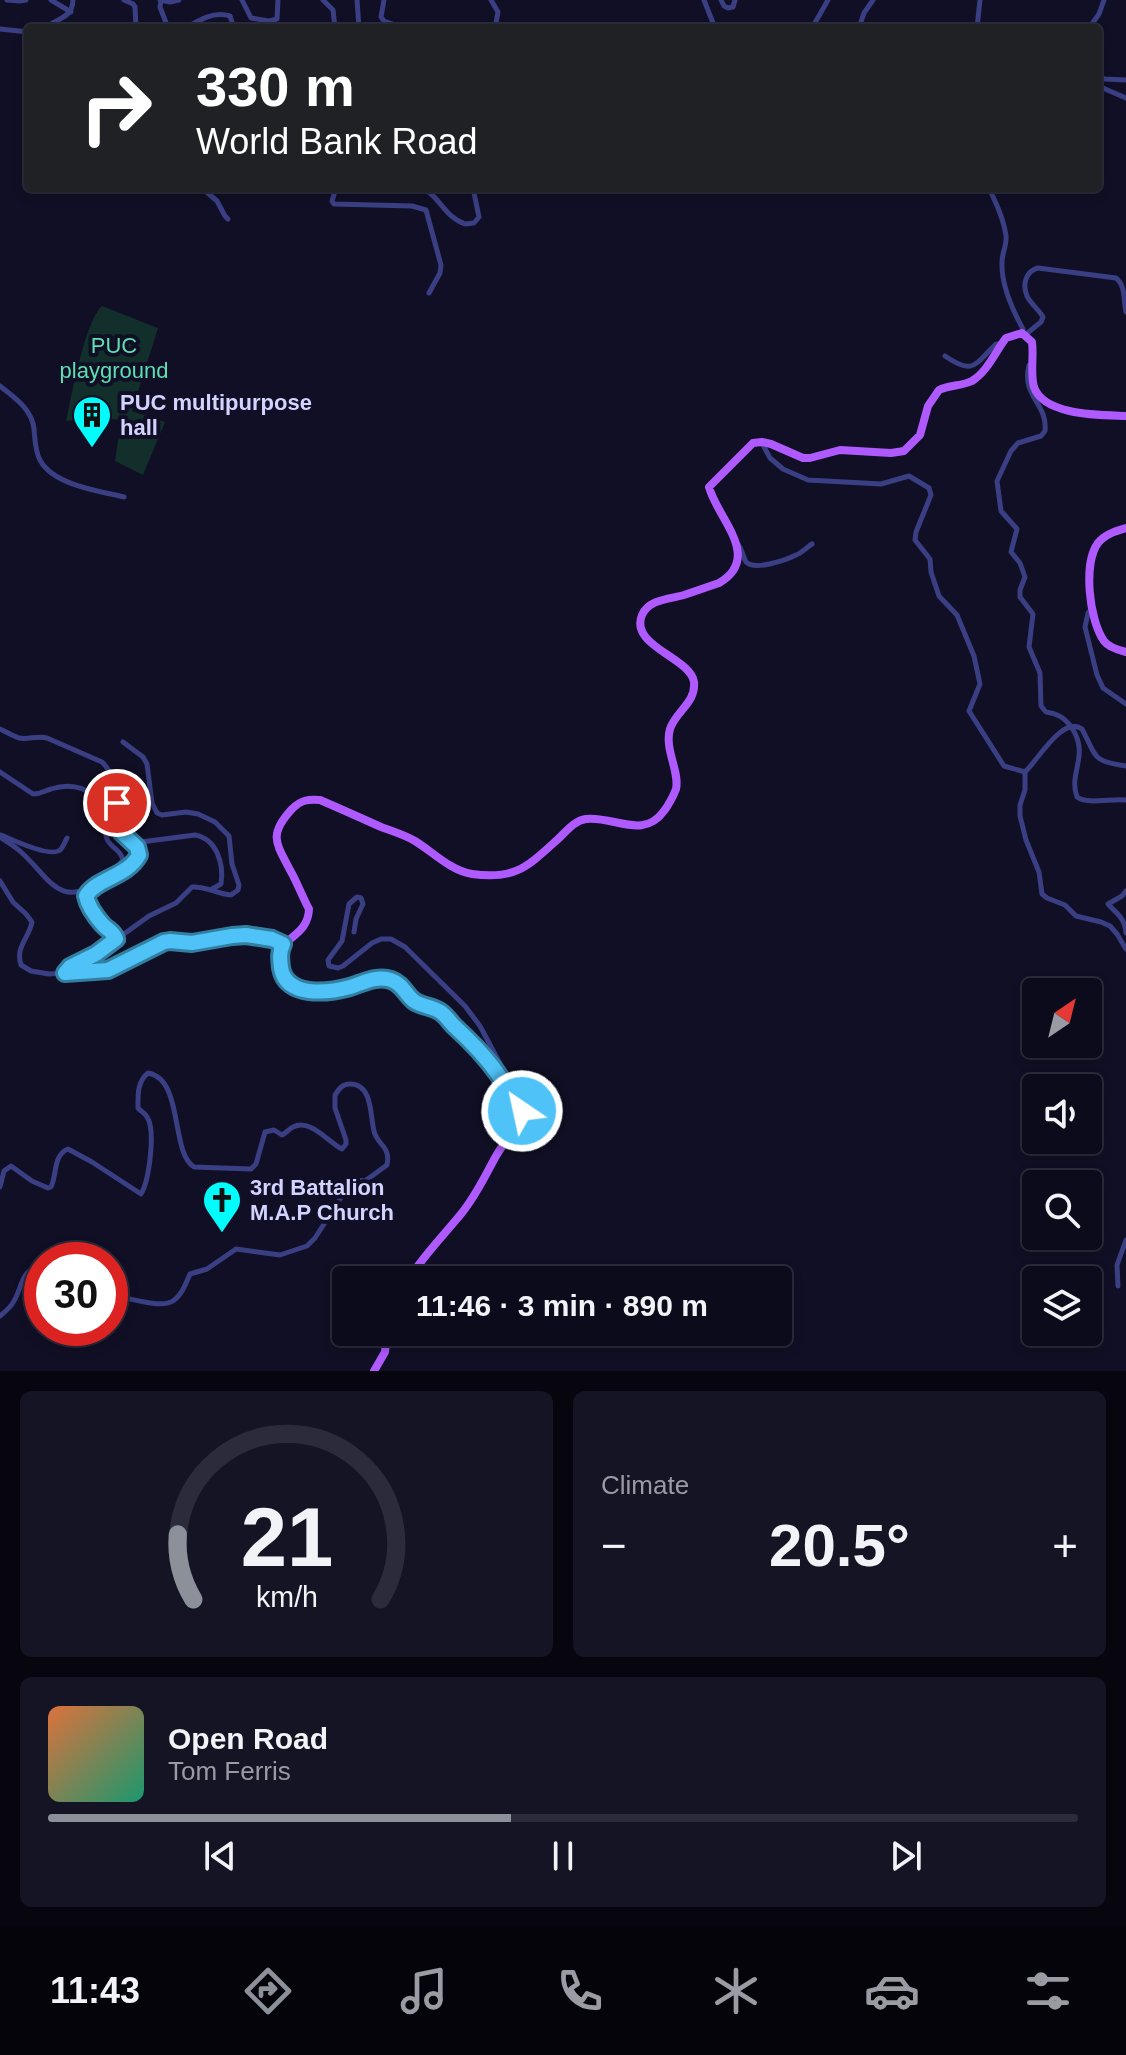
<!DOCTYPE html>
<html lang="en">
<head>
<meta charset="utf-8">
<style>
  :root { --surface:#0c0b1c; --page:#151425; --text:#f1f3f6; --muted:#9a9ba3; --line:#2c2b3b; --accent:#8c9099 }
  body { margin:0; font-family:Helvetica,sans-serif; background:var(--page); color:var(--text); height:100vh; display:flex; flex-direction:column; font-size:30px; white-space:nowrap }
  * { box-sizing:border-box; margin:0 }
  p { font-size:26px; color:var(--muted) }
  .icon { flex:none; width:44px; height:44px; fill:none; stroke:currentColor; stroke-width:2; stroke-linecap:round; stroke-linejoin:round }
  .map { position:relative; height:1371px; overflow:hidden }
  .details { display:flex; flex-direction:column; gap:20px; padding:20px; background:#07060f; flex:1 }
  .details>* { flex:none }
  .guide { position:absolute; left:24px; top:24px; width:1078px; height:168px; border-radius:8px; box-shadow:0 4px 12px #0003,0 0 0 2px var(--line); background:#202124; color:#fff; overflow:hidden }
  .needle { width:52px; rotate:35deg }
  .fabs { position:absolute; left:1022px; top:978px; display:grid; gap:16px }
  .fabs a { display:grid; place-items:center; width:80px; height:80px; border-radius:8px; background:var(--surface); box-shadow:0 4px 12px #0003,0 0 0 2px var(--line); font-size:40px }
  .speed { position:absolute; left:24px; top:1242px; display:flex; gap:16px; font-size:40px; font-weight:700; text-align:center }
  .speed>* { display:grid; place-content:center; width:104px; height:104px; border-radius:50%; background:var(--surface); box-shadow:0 4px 12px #0003,0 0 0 2px var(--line); line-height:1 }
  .speed .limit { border:12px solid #d22; background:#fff; color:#111 }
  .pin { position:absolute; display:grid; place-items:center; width:68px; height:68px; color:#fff; margin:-34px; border:4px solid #fff; border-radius:50%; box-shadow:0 2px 8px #0007 }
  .me { position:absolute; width:88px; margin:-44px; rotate:326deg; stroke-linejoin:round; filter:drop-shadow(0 0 6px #0008) }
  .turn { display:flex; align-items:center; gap:28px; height:168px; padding:0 40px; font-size:36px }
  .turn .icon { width:104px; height:104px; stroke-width:2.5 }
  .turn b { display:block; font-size:56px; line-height:68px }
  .big { font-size:60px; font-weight:700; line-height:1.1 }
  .details .card { flex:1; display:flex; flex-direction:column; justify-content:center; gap:12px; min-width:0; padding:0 28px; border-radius:12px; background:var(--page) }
  .details .dial { align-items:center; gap:0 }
  .dial svg { height:208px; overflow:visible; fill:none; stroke:var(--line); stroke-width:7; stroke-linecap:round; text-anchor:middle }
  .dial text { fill:var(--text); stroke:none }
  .song { display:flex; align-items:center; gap:24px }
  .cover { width:96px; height:96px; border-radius:12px; background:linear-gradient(135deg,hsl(20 70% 55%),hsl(160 70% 35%)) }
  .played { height:8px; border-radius:4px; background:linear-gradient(90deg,var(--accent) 45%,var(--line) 45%) }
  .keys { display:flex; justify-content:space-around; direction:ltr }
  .heat { display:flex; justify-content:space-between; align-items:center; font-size:44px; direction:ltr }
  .details .tiles { flex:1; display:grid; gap:20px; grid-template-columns:1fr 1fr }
  .card:last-child { grid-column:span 2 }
  .trip { position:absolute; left:332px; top:1266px; width:460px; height:80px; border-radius:8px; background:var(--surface); box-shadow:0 4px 12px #0003,0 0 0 2px var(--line); font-weight:700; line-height:80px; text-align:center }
  .menu { display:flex; height:128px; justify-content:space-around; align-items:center; background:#05040b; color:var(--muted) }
  .menu .icon { width:56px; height:56px }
  .menu .selected { color:var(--accent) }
  .menu b { font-size:36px; color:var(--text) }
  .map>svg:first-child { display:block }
  .green { fill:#122f2b }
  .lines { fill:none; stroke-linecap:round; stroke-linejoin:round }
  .minor { stroke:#3a3f84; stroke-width:5 }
  .primary { stroke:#af5afe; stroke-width:8 }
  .route-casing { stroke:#337fa1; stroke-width:20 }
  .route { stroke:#4fc3f7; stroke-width:14 }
  .labels { text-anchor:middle; stroke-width:8; stroke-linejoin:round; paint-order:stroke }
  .park-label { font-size:22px; fill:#5edfb1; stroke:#100f25 }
  .poi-label { font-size:22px; font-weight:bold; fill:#d3d3ff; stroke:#100f25; text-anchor:start }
</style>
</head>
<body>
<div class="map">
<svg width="1126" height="1371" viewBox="0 0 1126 1371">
  <rect width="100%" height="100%" fill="#100f25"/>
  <path class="green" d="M102,306L158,328L132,411L165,422L143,475L115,461L121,420L80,415L74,420L66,421C72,395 84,323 102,306Z"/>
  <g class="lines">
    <g class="minor">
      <path d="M7,0L20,1L26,0"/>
      <path d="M51,0L71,12"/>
      <path d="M124,0L133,4L135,7L136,28"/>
      <path d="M160,0L170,2L179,0"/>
      <path d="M161,0L160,7L168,28"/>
      <path d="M242,0L251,18L269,21L277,19L278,0"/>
      <path d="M323,0L333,10L335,28"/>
      <path d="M357,0L359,28"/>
      <path d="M384,0L381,17L384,21L404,28"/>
      <path d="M491,0L498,12L495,28"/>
      <path d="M704,0L715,28"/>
      <path d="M721,0L724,6L728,8L733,7L735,0"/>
      <path d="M46,28C58,17 72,19 73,0"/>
      <path d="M186,28C199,20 214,11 230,16L234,28"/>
      <path d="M812,28L828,0"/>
      <path d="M859,28L864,13L873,0"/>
      <path d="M977,28L980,0"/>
      <path d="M1089,28L1099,14L1104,0"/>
      <path d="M0,29L28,32"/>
      <path d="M1098,77L1105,79L1126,80"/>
      <path d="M1098,86L1126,98"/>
      <path d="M202,188L217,201L225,216L228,219"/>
      <path d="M336,188L332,201L334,204L412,206L426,210L441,265L440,273L429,293"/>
      <path d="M422,188C440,196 443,216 465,224L474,223L479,217L473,188"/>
      <path d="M989,188C996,203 1004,220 1006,236C1007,245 1002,253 1002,262C1001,285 1012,309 1023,329L1022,332"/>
      <path d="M1025,335L1041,322L1043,317C1039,310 1030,303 1027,296C1022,284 1026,271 1038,268L1116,278C1126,286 1123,299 1126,312"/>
      <path d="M945,356C974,376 975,364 996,344H1000"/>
      <path d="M1029,365C1021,397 1048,403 1045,431L1041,436L1018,443L1011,451L997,481L1001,511L1017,529L1011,552L1020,563L1025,577L1020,590V597L1033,614L1029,647L1040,673L1041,706L1046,712C1058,714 1064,717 1072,728C1090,756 1068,772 1077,797C1088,805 1111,798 1126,800"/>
      <path d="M0,386C15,398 32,409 34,429C35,439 35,451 40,460C53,485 99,491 124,497"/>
      <path d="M762,443L770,458L783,469L808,480L881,484L909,476L929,488L931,495L916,532L915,540L930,559L931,572L939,596L957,615L974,656L980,684L969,711L1004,766L1025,772C1038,760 1063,715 1082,729C1097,757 1091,761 1126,766"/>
      <path d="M738,544C742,549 743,557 746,562C755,571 786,560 796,555C802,553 807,547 812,544"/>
      <path d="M1092,608L1088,613L1085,627L1097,675L1103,688L1126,704"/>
      <path d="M0,729C6,732 13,736 19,738C29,740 37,735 47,738L102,762C119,778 115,808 122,830C125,841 137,843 139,855C132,869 117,875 105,882C56,908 52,880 21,852C15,846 7,842 0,837"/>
      <path d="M0,772L33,794C41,794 44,791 51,789C72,782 95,788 103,810C106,820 103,833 108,841C113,849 121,850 123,860C112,875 92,880 86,899L103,925L113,932L116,939"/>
      <path d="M1025,772V790L1020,805V816L1026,840L1039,872L1042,894L1047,898L1065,905L1076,916L1101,922L1110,926L1117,934L1126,949"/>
      <path d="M1,835C12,840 51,858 60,850C62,849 66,840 67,838"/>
      <path d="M133,843L195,835C217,839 224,864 221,884L212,889"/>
      <path d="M0,881L13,902L26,914L32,922C29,938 15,947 21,965L31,971L49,974L102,971L164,942C175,941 185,944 196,943C226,940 252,927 283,944"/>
      <path d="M1126,891L1122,896L1108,904C1117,914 1125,918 1126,933"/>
      <path d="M354,932L356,919L363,904L361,898L357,897L349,904L342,941L328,960L329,966L338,968L343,966L372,943L381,939H391L405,947L465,1006L480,1026L504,1071L517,1085L524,1106L517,1116"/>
      <path d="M65,973L70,967L96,954L149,916L176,903L192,887C206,886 217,894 231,895L238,890L239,885L232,864L229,836L215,822L198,814L186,812L162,815L157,813L152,803L147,764L143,757L123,742"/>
      <path d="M0,1187L4,1171L11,1166L32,1181L48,1188L51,1187C57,1175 53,1155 68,1149L92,1162L141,1194C149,1181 156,1130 147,1117C145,1113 140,1111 138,1108C138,1095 137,1082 148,1073C184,1079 170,1152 194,1167L251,1169L256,1164L265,1132L274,1130L282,1135C286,1133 289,1129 293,1127C310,1118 328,1142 342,1149L346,1144V1140L335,1108V1095C339,1089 342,1084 350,1084C373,1084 370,1116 374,1131C377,1145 391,1146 387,1165L365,1181L356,1180L351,1182L315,1238L307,1246L280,1255L236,1249L207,1269L190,1274C186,1283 182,1295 173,1301C161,1309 125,1297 110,1295"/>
      <path d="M1118,1286L1117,1265L1126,1240"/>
      <path d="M0,1316C5,1312 11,1307 14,1301C22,1288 22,1265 42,1269"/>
    </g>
    <g class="primary">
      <path d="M1126,528C1116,531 1105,534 1098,543C1083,563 1089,620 1104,641C1108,647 1118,650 1126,652"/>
      <path d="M408,1280C423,1256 443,1236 461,1214C476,1196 485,1176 496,1156C502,1146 510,1136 514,1125C527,1095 472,1044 453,1025C449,1021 446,1016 441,1012C433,1006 421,1007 413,1001C403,992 400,982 385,979C374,977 361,983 350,986C332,992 293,997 283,976C265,936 308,943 309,909C302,896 297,882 290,870C276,843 268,835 292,809C301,800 308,799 320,800C341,809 361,818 381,827C392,831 405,835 415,841C433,852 451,871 472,874C515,880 527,867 557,840C566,832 573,821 586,819C615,816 643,840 664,811C668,806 674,795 676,789C680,772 664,749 670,729C676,711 696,703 694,682C691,658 629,646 642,615C649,599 670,599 684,595C696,591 707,587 719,583C763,557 717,518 709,487L753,443L762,442L771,444L803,458H810L840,450L891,453L904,451L920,435L928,406L939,390C949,385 962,386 972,381C988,371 995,352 1006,338L1022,333L1032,342C1034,356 1030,373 1034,387C1044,416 1101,415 1126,416"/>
      <path d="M374,1371L385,1352L387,1332"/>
    </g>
  </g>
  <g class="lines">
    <g class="route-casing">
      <path id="route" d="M117,803L122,833L137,847L139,855C127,877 97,878 86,896C88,906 96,917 103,925C109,931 113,931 116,939L96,954L70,967L65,973L108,970L164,942L170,941L192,943L232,936L246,935L272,939L283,944C279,952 280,959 281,968C286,998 328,993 350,987C363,983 377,975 391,980C403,984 405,994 414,1001C422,1007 434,1006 442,1013C447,1017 450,1022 454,1026C478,1048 513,1083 516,1117L522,1111"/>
    </g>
    <use href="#route" class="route"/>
  </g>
  <defs>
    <g id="building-pin" transform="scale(2)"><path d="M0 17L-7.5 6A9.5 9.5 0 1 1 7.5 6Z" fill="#01fcfb" stroke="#100f25"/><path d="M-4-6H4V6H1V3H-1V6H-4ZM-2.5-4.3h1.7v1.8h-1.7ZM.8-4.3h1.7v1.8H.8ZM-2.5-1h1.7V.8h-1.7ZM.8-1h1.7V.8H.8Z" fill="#111"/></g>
    <g id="church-pin" transform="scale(2)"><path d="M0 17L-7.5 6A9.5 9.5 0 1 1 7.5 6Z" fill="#01fcfb" stroke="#100f25"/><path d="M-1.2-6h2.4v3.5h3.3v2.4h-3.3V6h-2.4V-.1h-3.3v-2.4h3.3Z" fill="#111"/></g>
  </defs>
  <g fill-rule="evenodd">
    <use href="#building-pin" x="92" y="415"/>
    <use href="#church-pin" x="222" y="1200"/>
  </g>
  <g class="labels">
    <g class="park-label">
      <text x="114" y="353">PUC<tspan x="114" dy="25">playground</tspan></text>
    </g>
    <g class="poi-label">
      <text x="120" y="410">PUC multipurpose<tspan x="120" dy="25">hall</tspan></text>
      <text x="250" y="1195">3rd Battalion<tspan x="250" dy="25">M.A.P Church</tspan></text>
    </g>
  </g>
</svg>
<div class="fabs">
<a><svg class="needle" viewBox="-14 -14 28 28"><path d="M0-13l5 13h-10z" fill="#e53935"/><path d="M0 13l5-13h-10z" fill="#9a9ba3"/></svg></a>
<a><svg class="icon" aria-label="sound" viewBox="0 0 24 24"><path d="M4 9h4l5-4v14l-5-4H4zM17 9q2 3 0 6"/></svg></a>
<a><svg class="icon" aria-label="search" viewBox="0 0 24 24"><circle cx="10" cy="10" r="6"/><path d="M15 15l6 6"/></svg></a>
<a><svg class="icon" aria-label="layers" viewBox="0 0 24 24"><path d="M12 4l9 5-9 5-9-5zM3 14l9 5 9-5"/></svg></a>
</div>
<div class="speed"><div class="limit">30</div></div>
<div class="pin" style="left:117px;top:803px;background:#d93025"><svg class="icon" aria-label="arrive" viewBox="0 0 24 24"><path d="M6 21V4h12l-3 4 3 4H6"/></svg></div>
<svg class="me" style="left:522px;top:1111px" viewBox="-20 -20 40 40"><circle r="17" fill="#4fc3f7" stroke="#fff" stroke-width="3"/><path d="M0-11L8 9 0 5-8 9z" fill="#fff"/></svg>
<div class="trip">11:46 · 3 min · 890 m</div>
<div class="guide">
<div class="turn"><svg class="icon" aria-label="right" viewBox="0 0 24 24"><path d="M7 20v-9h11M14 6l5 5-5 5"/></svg><div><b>330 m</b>World Bank Road</div></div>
</div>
</div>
<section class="details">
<div class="tiles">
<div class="card dial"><svg viewBox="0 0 100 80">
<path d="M14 69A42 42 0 1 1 86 69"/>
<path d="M14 69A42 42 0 0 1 8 44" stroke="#8c9099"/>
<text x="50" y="56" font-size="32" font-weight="700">21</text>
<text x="50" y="72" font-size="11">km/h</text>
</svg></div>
<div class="card"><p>Climate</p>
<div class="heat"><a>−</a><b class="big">20.5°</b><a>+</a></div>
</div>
<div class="card">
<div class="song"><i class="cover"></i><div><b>Open Road</b><p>Tom Ferris</p></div></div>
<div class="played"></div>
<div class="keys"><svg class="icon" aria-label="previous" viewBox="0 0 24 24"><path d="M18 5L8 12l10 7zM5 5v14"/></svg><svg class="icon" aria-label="pause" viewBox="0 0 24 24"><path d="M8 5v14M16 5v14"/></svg><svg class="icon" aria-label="next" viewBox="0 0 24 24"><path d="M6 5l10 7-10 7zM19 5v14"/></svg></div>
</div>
</div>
</section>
<nav class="menu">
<b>11:43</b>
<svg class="icon selected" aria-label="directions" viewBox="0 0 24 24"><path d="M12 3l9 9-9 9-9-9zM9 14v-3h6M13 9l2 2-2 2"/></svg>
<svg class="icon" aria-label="music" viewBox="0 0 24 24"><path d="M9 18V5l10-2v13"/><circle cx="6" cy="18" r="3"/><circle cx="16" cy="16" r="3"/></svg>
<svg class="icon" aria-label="phone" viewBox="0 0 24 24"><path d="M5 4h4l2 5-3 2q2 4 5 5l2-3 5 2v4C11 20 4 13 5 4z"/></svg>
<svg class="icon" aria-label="climate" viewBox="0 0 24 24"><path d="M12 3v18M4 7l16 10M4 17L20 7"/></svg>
<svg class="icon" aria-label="car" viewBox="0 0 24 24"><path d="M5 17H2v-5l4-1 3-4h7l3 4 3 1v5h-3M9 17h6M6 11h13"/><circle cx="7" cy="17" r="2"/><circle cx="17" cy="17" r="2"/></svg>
<svg class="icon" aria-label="filters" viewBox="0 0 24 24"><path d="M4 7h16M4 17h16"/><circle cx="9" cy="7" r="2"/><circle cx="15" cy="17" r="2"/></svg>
</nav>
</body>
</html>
